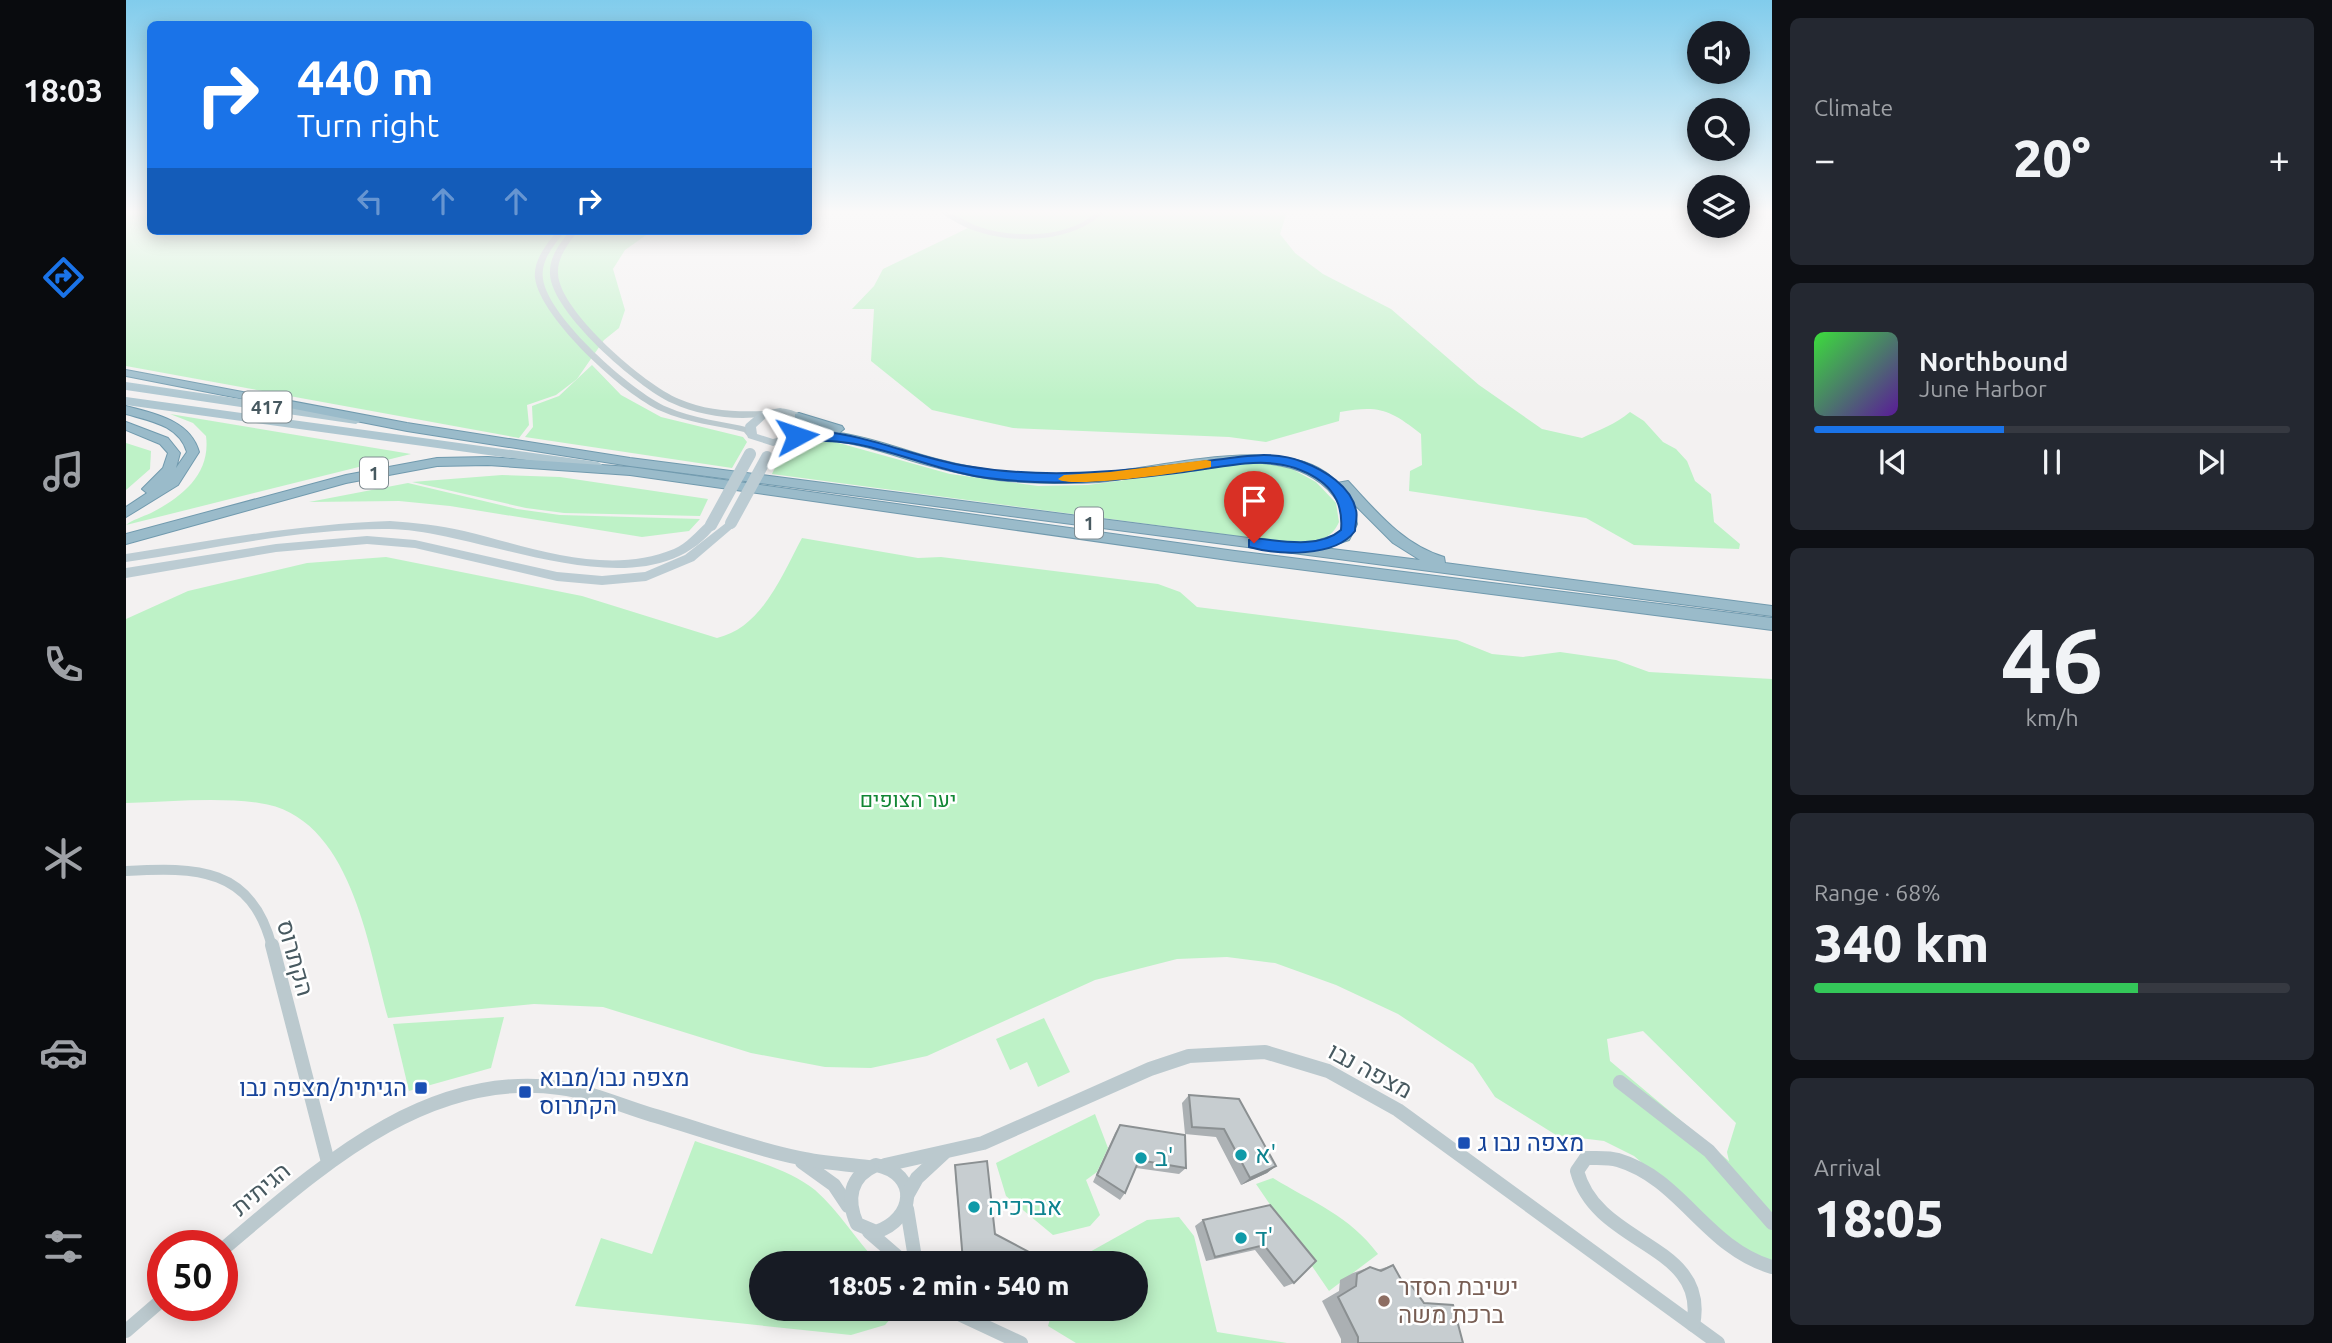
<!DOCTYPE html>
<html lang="en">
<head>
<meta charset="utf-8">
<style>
  :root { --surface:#171b24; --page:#242831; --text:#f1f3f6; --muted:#9ea1a6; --line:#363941; --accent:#1a73e8 }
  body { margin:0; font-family:Ubuntu,Heebo,sans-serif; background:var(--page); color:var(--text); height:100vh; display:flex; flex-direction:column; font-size:26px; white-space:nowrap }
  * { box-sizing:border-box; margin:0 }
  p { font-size:23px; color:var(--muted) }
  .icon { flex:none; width:38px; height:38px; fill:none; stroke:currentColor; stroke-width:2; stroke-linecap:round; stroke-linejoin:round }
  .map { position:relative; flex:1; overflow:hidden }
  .drawer { display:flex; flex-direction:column; gap:18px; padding:18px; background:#0d0f14; width:560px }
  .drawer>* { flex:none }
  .banner { position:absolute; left:21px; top:21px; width:665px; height:214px; border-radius:10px; box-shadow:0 4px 18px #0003; background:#1a73e8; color:#fff; overflow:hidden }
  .fabs { position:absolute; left:1561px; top:21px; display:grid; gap:14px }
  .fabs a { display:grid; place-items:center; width:63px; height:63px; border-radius:50%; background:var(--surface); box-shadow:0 4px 18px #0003; font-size:35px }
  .speed { position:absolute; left:21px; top:1230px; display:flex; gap:14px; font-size:35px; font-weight:700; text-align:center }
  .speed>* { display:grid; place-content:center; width:91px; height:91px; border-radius:50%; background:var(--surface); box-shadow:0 4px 18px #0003; line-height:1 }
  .speed .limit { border:10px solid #d22; background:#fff; color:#111 }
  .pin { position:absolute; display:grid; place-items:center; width:60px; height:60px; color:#fff; margin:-72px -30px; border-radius:50% 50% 50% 0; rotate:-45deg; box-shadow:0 0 7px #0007 }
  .pin .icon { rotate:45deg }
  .me { position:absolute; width:77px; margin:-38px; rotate:85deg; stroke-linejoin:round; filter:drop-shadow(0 0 5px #0008) }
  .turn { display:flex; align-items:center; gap:24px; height:147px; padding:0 35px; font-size:32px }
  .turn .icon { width:91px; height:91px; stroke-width:2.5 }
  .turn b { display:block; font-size:49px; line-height:60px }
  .lanes { display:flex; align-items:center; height:66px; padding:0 35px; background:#0003; justify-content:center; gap:35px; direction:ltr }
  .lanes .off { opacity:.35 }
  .big { font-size:52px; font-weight:800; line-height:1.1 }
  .drawer .widget { flex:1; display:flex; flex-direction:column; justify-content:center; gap:10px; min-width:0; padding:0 24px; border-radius:10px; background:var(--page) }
  .drawer .dial { align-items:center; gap:0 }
  .dial b { font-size:91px; line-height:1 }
  .song { display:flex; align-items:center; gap:21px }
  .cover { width:84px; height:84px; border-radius:10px; background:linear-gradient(135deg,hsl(120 70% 55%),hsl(270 70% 35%)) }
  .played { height:7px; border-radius:4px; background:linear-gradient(90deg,var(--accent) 40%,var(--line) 40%) }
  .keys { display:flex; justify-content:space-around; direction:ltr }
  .heat { display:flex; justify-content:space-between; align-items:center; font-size:38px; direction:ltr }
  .charge { height:10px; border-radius:5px; background:linear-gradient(90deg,#34c759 68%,var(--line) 0) }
  .trip { position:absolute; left:623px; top:1251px; width:399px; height:70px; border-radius:35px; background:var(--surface); box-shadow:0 4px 18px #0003; font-weight:800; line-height:70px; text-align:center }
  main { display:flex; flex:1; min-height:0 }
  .dock { display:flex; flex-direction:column; width:126px; justify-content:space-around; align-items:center; background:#090b0e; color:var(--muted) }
  .dock .icon { width:49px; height:49px }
  .dock .on { color:var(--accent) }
  .dock b { font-size:32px; color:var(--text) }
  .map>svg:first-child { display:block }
  .green { fill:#bef2c7; fill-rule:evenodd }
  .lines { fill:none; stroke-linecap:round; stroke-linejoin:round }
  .trunk-casing { stroke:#719aae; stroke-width:2 }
  .minor-far1 { stroke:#bbc9ce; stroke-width:10 }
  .minor { stroke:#bbc9ce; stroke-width:14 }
  .tertiary { fill:#bbc9ce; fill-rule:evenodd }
  .secondary { fill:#bcccd3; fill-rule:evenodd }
  .primary { fill:#afc7d1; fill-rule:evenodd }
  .trunk { fill:#9abbca; fill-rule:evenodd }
  .secondary-bridge { stroke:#bcccd3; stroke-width:12 }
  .wall { fill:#abb0b3 }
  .shaded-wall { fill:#8b9092 }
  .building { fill:#c7cdd0; stroke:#8b9092; stroke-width:2 }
  .route { fill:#1a73e8; stroke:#114b97; stroke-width:2 }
  .slow { fill:#f59e0b }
  .transit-dot { fill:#1a4fb4; stroke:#fff; stroke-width:2.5 }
  .culture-dot { fill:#0f9aa8; stroke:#fff; stroke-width:2.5 }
  .education-dot { fill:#8d6e63; stroke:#fff; stroke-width:2.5 }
  .labels { text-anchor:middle; stroke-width:5; stroke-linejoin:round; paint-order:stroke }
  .shield { fill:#fff; stroke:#7e8b90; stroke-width:2 }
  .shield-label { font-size:19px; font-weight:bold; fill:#475960 }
  .park-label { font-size:21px; fill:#128735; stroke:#fff }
  .near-street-label { font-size:24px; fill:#475960; stroke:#fff }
  .near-transit-label { font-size:24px; fill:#164399; stroke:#fff; text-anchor:start }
  .near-culture-label { font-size:24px; fill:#0d838f; stroke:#fff; text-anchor:start }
  .near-education-label { font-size:24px; fill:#785e54; stroke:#fff; text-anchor:start }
</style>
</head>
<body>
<main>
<nav class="dock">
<b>18:03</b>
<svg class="icon on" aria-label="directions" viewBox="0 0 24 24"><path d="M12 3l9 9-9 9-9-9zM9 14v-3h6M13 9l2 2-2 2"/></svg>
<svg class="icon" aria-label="music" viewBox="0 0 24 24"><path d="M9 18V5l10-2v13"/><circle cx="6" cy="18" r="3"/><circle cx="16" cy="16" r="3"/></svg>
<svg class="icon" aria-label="phone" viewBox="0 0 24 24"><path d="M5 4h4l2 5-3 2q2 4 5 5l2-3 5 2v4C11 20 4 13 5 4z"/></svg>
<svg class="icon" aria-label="climate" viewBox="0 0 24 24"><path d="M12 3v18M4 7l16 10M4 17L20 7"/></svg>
<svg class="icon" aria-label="car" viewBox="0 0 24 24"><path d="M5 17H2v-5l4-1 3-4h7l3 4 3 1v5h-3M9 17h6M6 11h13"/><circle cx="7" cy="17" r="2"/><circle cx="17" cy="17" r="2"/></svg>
<svg class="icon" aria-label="filters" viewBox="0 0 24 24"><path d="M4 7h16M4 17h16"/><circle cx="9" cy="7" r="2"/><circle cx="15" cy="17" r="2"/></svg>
</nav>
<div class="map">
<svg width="1646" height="1343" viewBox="0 0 1646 1343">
  <rect width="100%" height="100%" fill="#f3f1f1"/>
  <g class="green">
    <path d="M0,212H24V231H526L499,250L487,269L499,310L493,328L478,340L451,379L430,395L401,405L403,425L393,438L0,366Z"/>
    <path d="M825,212H1161L1154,234L1169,253L1197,274L1265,309L1353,385L1416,429L1456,438C1473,430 1490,424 1504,412L1518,421L1537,442L1550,449L1561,461L1569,481L1585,494L1588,522L1614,544L1613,549L1508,545L1460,518L1283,491L1284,471L1296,465L1295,434C1264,410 1254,405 1214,412L1213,421L1140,442L1103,437L887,428L806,410L745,361L748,309H726L748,286L757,269L842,228Z"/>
    <path d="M466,365L495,395L535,417L617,437L621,442L606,468L399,437L407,427L406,406L433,396Z"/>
    <path d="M44,414L285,454L0,525C6,520 16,517 25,513C56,497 85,474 80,436L67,423Z"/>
    <path d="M702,440L824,474L912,486L962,485L1116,464H1144L1166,469L1190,482L1210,503L1213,522C1202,548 1172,543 1149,541L646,474C660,444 669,442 702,440Z"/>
    <path d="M0,443L25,451L24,469L0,490Z"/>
    <path d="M376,475L434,477L582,499L574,516L438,513L400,508L286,482Z"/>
    <path d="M282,483L391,509L434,515L574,519L563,531L516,537L324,506L273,501L183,502Z"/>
    <path d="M676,538L792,558L815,557L1032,584L1054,592L1071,607L1331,640L1366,654L1397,657L1434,652L1490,660L1523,672L1646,679V1263L1622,1253L1508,1156L1478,1141L1430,1135L1369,1097L1347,1064L1272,1014L1210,985L1149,963L1101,957L1051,959L969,980L801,1056L745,1068L699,1067L625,1053L477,1007L408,1004L262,1018C242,946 225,815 133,803C90,797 43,802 0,803V619L62,591L181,563L260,557L456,596L591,638C636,628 656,575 676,538ZM1517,1031L1610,1123L1601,1152L1603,1161L1484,1061L1481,1039Z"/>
    <path d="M378,1017L365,1068L283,1091L267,1024Z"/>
    <path d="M918,1018L944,1072L912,1087L901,1062L884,1070L870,1039Z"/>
    <path d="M969,1114L982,1148L971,1172L960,1180L974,1215L964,1226L927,1235L880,1196L870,1163Z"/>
    <path d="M569,1141C605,1154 660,1166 689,1190C713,1211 730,1240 752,1263L635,1264V1309H773L759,1325L725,1335L449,1306L475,1238L526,1254Z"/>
    <path d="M1147,1178C1186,1202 1224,1216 1252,1254L1203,1291L1130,1184Z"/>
    <path d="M1053,1217L1068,1236L1091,1332L1161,1343H950L922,1326L927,1309H1010V1264L944,1263L1021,1220Z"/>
  </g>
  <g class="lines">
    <g class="trunk-casing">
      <g id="trunk">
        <path d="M0,370L281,423L504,458L1177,545L1213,534C1221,519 1217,507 1207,495C1158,434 1039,476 973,482C943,484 912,483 882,481C852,478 823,471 794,463C749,450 711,433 664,444L658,440L660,437L681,432H710L669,420V414L673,413L716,426L718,429L713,433C746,437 778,451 810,459C867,474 927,479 985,472C1041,466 1170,432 1211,483L1222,481C1251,512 1276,544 1318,557L1319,563L1646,606V616L504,466L281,431L0,376ZM1227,503L1267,543L1294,560L1198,548L1223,540L1231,524Z"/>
        <path d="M0,406C29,414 64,420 73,452L52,485L0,517V507L21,493L16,489L37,468L42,453L34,444L0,430V422L42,438L54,453L50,468L61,452C53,425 24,421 0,414Z"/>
        <path d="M362,457L504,467L1109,551L1646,618V630L1109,561L504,475L362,465L311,466L220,483L0,544V534L220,475L311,458Z"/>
      </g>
    </g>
    <path class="minor-far1" d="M0,871C70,867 126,867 146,947"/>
    <g class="minor">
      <path d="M146,945L202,1162"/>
      <path d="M1494,1082L1583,1151L1646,1223"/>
      <path d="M676,1162L708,1185L722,1206"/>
      <path d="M750,1165C794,1174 789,1219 750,1232L731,1224C720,1199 724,1176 750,1165Z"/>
      <path d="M759,1165L857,1143L1024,1069L1063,1056L1139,1052L1202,1071L1272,1110L1592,1343"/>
      <path d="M782,1194L791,1178L818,1153"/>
      <path d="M781,1209L790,1264"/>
      <path d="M743,1232L780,1264"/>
      <path d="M96,1250C191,1170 299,1069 434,1088C465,1092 496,1106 526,1115C575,1129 624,1148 674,1158C696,1163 719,1164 742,1167"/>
      <path d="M822,1309L895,1343"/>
      <path d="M1567,1325C1584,1243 1471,1247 1451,1171L1460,1158C1470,1158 1483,1157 1492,1160C1556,1179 1579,1247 1646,1267"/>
      <path d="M0,1331L37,1299"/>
    </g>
    <g class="tertiary">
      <path d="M815,212C828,212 841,223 854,227C868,232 883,234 897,234C917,235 937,232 955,223C964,219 968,212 978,212C939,250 855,246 815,212Z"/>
      <path d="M431,231H439C429,244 414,260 417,279C422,317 506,392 541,407C567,419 597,421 624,428L631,436L629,438H623L618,432C590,425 561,423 535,411C499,396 414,318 409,278C407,260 421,244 431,231Z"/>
      <path d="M444,231H452C442,244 431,257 432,274C434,312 519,385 553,399C580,411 609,412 638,411L643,414L641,416C611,421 574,416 546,403C512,388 425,312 424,274C423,257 434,243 444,231Z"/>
    </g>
    <g class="secondary">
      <path d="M654,408C667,410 678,412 682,426L675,438L647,446L622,438L619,426L620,424L634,412ZM654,414L670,420L672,426L667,434L647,439L631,434L630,427L641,417Z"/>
      <path d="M605,519L609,520L611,523L609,526L568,561L520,581L476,585L431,581L289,548L241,544L150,552L0,578V568L150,544L241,536L289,540L431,572L476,576L519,572L559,555Z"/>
      <path d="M264,521C289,523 313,525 338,531C404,547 481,577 548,549C560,544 571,531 581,522L585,521L591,525C520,619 358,530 263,529C175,528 87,549 0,562V554C88,540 175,524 264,521Z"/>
    </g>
    <g class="primary">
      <path d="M0,382L230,416L236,420L230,424L0,390Z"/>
      <path d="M0,397L472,462L478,466L472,470L0,405Z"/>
    </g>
    <use href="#trunk" class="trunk"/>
    <g class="secondary-bridge">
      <path d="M605,523L641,457"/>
      <path d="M585,525L624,454"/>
    </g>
  </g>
  <g class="wall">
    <path d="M1063,1095L1150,1166L1141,1173L1115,1185L1090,1137L1059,1134L1056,1103Z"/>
    <path d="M994,1125L1060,1168L1053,1174L1010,1168L999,1193L994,1200L967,1182L989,1133Z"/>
    <path d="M829,1165L869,1234L922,1264H837L829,1174Z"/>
    <path d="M1144,1205L1168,1283L1158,1287L1129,1250L1080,1261L1069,1226L1077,1220Z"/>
    <path d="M1267,1265L1277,1283L1298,1303L1337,1343H1215V1339L1196,1301L1213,1291L1214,1280L1227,1273L1244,1267L1251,1270Z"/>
  </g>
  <path class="shaded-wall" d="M1150,1166L1141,1173L1115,1185L1124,1178Z"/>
  <g class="building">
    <path d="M1063,1095L1113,1099L1150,1166L1124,1178L1098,1129L1066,1127Z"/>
    <path d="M994,1125L1059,1135L1060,1168L1013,1160L999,1193L971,1175Z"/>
    <path d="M861,1161L869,1234L922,1262V1264H842L837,1261L829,1165Z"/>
    <path d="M1144,1205L1190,1261L1168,1283L1138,1245L1089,1257L1077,1220Z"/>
    <path d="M1267,1265L1277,1283L1285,1285L1298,1303L1327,1305L1337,1343H1232V1337L1212,1297L1230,1286L1231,1274L1244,1267L1255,1271Z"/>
  </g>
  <linearGradient id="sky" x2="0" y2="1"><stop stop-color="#81ccec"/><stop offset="0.53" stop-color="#faf9f9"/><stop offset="1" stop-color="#faf9f9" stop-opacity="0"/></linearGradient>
  <rect width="1646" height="400" fill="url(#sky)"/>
  <path class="route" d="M691,431C743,435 790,458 840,466C916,479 991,472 1067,463C1103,459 1143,448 1177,462C1198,470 1225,486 1230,510C1232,516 1229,525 1229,531C1209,558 1152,555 1123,547V540L1128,538C1155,541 1193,549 1215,530C1218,497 1200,479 1169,468C1135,456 1093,468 1058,472C1009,478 959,484 909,482C886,481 858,479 835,473C777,460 725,431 664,444L658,440L667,434Z"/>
  <path class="slow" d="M1080,460L1085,461V467C1064,472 943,489 932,479L938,475L984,472Z"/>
  <g class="transit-dot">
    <rect x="288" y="1081" width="14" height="14" rx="3.5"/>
    <rect x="392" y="1085" width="14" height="14" rx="3.5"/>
    <rect x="1331" y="1136" width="14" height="14" rx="3.5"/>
  </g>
  <g class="culture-dot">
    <circle cx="1115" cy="1155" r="7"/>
    <circle cx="1015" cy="1158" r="7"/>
    <circle cx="848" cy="1207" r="7"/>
    <circle cx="1115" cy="1238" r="7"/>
  </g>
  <circle class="education-dot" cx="1258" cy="1301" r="7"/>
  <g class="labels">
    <g class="shield">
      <rect x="116.5" y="391.5" width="49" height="31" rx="5"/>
      <rect x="234" y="457.5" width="28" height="31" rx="5"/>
      <rect x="949" y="507.5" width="28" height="31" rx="5"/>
    </g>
    <g class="shield-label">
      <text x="141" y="414">417</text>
      <text x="248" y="480">1</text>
      <text x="963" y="530">1</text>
    </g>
    <g class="park-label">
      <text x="782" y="807">יער הצופים</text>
    </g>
    <g class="near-street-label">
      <text transform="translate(169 958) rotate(74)" y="8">הקתרוס</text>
      <text transform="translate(1244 1071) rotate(28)" y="8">מצפה נבו</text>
      <text transform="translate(135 1189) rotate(-40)" y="8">הגיתית</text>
    </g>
    <g class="near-transit-label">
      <text x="413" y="1086">מצפה נבו/מבוא<tspan x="413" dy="28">הקתרוס</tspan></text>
      <text x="281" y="1096" text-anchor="end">הגיתית/מצפה נבו</text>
      <text x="1352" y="1151">מצפה נבו ג</text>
    </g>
    <g class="near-culture-label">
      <text x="1129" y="1163">א'</text>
      <text x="1029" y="1166">ב'</text>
      <text x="862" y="1215">אברכיה</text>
      <text x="1129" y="1246">ד'</text>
    </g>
    <g class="near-education-label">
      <text x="1272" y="1295">ישיבת הסדר<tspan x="1272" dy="28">ברכת משה</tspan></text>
    </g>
  </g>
</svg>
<div class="fabs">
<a><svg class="icon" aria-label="sound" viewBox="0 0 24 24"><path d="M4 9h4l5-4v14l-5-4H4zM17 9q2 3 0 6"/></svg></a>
<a><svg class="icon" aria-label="search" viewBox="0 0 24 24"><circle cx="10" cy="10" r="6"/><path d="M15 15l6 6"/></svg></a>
<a><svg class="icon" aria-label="layers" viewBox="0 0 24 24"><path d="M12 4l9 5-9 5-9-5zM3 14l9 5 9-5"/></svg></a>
</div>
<div class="speed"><div class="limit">50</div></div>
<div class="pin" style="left:1128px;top:543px;background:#d93025"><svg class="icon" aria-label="arrive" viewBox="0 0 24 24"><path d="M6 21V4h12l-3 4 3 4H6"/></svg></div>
<svg class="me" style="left:671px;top:436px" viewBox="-20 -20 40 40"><path d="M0-17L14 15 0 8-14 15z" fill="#1a73e8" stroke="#fff" stroke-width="4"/></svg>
<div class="trip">18:05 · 2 min · 540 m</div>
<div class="banner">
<div class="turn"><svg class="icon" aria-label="right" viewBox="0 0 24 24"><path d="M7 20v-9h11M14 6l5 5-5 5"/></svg><div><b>440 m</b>Turn right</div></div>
<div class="lanes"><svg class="icon off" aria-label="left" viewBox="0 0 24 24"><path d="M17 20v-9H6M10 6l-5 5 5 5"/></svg><svg class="icon off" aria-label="ahead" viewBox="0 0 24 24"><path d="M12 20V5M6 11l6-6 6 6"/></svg><svg class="icon off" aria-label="ahead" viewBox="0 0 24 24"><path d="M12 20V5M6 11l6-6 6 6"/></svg><svg class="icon" aria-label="right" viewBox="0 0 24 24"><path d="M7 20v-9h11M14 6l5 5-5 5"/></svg></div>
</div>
</div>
<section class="drawer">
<div class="widget"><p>Climate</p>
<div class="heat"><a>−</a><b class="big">20°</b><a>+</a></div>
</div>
<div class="widget">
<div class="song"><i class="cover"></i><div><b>Northbound</b><p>June Harbor</p></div></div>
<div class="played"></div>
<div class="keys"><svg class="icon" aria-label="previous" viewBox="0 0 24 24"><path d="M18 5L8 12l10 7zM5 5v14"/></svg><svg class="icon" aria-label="pause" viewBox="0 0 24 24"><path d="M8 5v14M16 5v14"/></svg><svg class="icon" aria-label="next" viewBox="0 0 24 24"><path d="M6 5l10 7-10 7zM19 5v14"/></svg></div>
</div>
<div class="widget dial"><b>46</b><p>km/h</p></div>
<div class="widget"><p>Range · 68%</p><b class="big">340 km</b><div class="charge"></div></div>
<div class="widget"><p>Arrival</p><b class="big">18:05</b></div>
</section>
</main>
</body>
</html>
